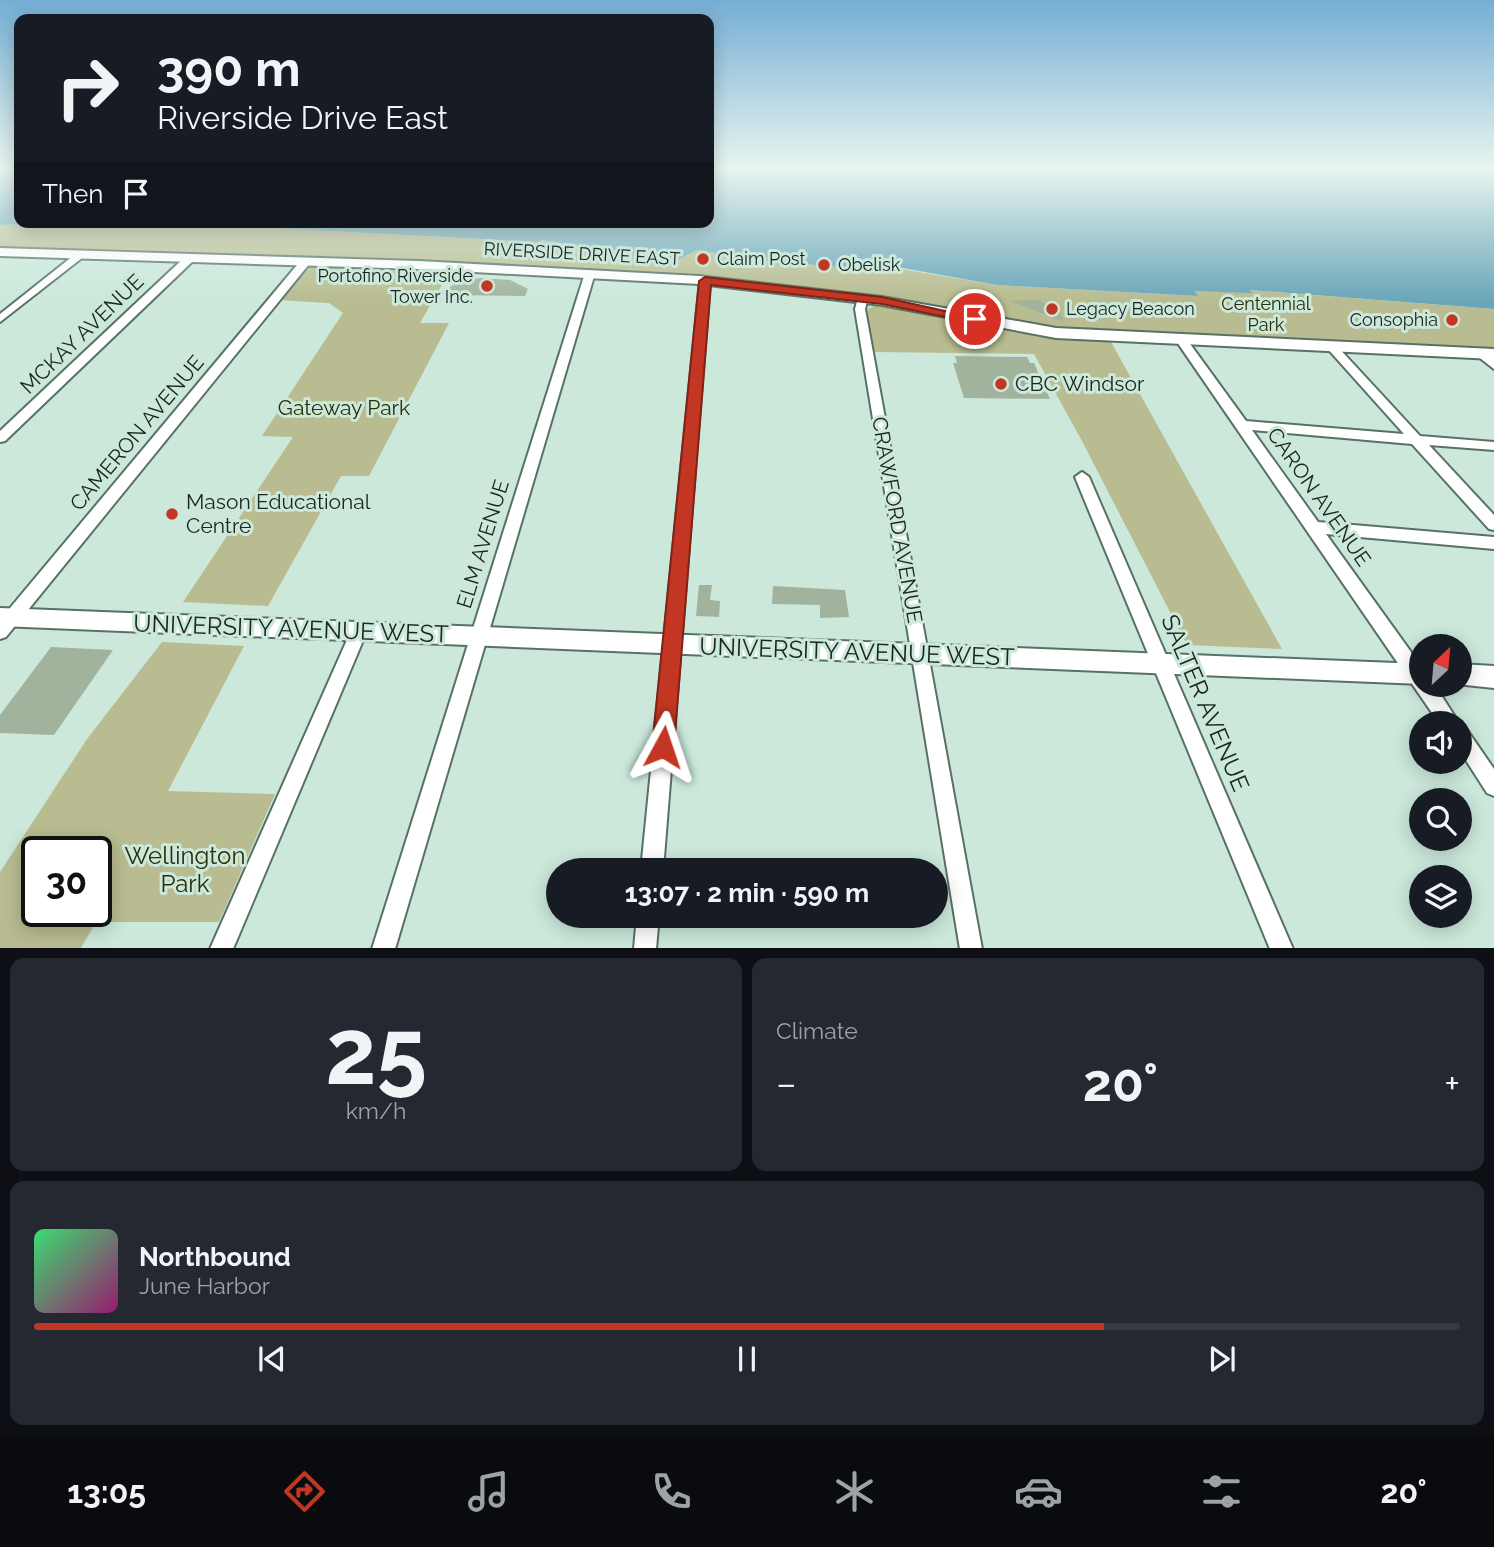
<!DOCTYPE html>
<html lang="en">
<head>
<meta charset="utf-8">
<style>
  :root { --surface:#171b24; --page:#242831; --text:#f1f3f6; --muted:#9ea1a6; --line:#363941; --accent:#c23623 }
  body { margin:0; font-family:Raleway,sans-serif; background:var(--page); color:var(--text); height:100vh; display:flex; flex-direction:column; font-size:26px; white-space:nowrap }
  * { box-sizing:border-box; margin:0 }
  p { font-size:23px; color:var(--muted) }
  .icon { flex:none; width:38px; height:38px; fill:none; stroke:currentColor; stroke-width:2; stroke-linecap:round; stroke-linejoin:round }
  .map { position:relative; height:948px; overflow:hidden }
  .drawer { display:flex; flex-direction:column; gap:10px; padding:10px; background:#0d0f14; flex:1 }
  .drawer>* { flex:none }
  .guide { position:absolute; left:14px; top:14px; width:700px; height:214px; border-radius:14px; box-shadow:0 4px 18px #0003; background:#171b24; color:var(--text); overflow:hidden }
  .needle { width:46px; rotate:26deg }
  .tools { position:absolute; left:1409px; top:634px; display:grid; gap:14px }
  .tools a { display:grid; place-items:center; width:63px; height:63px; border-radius:50%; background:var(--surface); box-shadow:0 4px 18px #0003; font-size:35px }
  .speed { position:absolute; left:21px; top:836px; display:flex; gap:14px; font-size:35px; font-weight:700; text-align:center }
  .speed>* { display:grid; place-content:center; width:91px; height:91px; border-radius:50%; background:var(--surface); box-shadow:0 4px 18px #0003; line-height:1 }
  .speed .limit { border:4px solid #111; border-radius:10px; background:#fff; color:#111 }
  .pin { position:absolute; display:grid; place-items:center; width:60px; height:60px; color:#fff; margin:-30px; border:4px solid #fff; border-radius:50%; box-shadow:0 2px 7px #0007 }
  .me { position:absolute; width:77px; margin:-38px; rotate:5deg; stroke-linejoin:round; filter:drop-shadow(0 0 5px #0008) }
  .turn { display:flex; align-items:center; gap:24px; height:147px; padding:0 28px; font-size:32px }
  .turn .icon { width:91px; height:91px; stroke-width:2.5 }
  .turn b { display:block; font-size:49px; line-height:60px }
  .then { display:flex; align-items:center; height:66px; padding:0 28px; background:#0003; gap:14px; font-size:26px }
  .big { font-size:52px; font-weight:700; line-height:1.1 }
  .drawer .widget { flex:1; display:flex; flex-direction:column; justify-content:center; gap:10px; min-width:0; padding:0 24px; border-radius:14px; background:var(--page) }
  .drawer .dial { align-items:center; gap:0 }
  .dial b { font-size:91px; line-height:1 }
  .song { display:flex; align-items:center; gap:21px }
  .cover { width:84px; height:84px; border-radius:10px; background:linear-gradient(135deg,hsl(140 70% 55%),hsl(320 70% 35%)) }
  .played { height:7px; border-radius:4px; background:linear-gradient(90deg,var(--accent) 75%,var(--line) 75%) }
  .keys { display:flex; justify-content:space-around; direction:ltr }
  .heat { display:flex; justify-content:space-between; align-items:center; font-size:38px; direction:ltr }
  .drawer .tiles { flex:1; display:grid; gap:10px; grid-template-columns:1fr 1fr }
  .widget:last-child { grid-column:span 2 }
  .trip { position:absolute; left:546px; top:858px; width:402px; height:70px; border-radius:35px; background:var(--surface); box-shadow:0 4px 18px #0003; font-weight:700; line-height:70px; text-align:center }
  .menu { display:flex; height:112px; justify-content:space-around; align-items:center; background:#090b0e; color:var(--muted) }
  .menu .icon { width:49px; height:49px }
  .menu .current { color:var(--accent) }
  .menu b { font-size:32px; color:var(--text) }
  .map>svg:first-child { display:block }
  .green { fill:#b8bc90; fill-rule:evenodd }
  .water { fill:#6aa6b9 }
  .building { fill:#a2b39d }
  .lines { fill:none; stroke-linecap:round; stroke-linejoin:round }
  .minor-casing { stroke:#577165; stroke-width:4 }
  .secondary-casing { stroke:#577165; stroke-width:4 }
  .minor { fill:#fff; fill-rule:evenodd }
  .secondary { fill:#fff; fill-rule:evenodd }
  .route { fill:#c23623; stroke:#7e2317; stroke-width:2 }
  .poi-dot { fill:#c23623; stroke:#cbe8db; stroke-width:2.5 }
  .labels { text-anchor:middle; stroke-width:6; stroke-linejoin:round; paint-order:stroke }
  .far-street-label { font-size:18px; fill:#1a2520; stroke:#cbe8db }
  .far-poi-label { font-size:18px; fill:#1a2520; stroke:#cbe8db; text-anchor:start }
  .far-park-label { font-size:18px; fill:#2c2e05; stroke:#cbe8db }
  .street-label { font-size:21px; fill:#1a2520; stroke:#cbe8db }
  .poi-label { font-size:21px; fill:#1a2520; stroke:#cbe8db; text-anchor:start }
  .park-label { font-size:21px; fill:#2c2e05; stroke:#cbe8db }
  .near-street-label { font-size:24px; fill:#1a2520; stroke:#cbe8db }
  .near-park-label { font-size:24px; fill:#2c2e05; stroke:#cbe8db }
</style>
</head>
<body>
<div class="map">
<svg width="1494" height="949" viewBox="0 0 1494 949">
  <rect width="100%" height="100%" fill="#cbe8db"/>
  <g class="green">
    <path d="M80,222H162L537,242L540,240L678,260L697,250L764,261L852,268L859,262L997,285L1197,296L1193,291L1251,292L1249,290L1494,309V349L1105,333L1002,321L842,291L740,279L508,264L0,250V225Z"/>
    <path d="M311,266L451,269L420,323H449L369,476H341L268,606L183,602L293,437L262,436L343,313L329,303L278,300Z"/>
    <path d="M878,304L1011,330L1111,342L1282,649L1187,645L1082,441L1034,354L874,352L866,310Z"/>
    <path d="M162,642L244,646L168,791L275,794L219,922H96L81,948H0V872L87,739ZM96,852V912H37V852Z"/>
  </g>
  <g class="water">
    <path d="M0,168H19V222H80L0,225Z"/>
    <path d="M709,168H1494V309L1250,290L1252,293L1194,291L1198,296L997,285L875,263L859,262L853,268L764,261L697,250L678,260L541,240L538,242L162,222H709Z"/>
  </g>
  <g class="building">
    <path d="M480,278L510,280L528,289L525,296L439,295L457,282Z"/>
    <path d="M1039,300L1048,306L1058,307L1064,322L1010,301Z"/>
    <path d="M955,356L1027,357L1030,363H1034L1050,399L964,398L953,363H957Z"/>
    <path d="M699,585H712L710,600L720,601L719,617L696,616Z"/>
    <path d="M773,586L845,590L849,617L820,618V605L772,604Z"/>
    <path d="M51,647L113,650L54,735L0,733V715Z"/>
  </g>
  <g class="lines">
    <g class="minor-casing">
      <g id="minor">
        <path d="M78,252L87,254L0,322V314Z"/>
        <path d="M190,255L195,258L194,260L5,441L0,442V431L186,256Z"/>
        <path d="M306,258L310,259V263L6,637L0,639V620L302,259Z"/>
        <path d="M590,270L595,273L395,949H372L585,273Z"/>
        <path d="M705,278L710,281L663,870H641L700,281Z"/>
        <path d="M863,295L868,298L865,309L982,949H960L855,309L858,298Z"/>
        <path d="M1181,336L1185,337L1246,421L1404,434L1327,348V344H1335L1420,436L1494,442V450L1429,445L1494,515V530L1489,529L1412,444L1252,430L1318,522L1494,537V549L1326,534L1421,666V684H1434L1459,723H1439L1175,339Z"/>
        <path d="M1480,349L1494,359V369L1476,355V351Z"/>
        <path d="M1082,472L1089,477L1293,949H1270L1075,477Z"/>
        <path d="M359,624L365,626L367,631L233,949H210L351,631L353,626Z"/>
        <path d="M1460,727L1467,730L1494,769V796L1487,793L1460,751Z"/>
        <path d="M637,915H659L656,949H634Z"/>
      </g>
    </g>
    <g class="secondary-casing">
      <g id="secondary">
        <path d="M0,248L419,261L699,276L882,297L1056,328L1494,349V359L1056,338L882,305L699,284L419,269L0,256Z"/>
        <path d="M0,608L1421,664L1422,684L0,626Z"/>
        <path d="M1460,664L1494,666V688L1456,684H1460Z"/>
      </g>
    </g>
    <use href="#minor" class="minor"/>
    <use href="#secondary" class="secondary"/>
  </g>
  <linearGradient id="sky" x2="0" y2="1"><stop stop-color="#75aed5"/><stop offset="0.56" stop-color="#e8f5ef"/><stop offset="1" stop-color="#e8f5ef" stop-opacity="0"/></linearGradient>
  <rect width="1494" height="301" fill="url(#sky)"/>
  <path class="route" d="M705,277L882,297L981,319L975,323L882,304L711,285L674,747L671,754L663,757L656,754L652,747L699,281Z"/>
  <g class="poi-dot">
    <circle cx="703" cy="259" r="7"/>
    <circle cx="824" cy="265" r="7"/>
    <circle cx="487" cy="286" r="7"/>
    <circle cx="1052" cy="309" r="7"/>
    <circle cx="1452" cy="320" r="7"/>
    <circle cx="1001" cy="384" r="7"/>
    <circle cx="172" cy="514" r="7"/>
  </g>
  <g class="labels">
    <g class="far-street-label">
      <text transform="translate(582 254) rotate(3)" y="6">RIVERSIDE DRIVE EAST</text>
    </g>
    <g class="far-poi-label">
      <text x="717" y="265">Claim Post</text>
      <text x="838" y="271">Obelisk</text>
      <text x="473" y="282" text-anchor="end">Portofino Riverside<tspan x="473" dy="21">Tower Inc.</tspan></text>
      <text x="1066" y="315">Legacy Beacon</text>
      <text x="1438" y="326" text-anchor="end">Consophia</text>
    </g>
    <g class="far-park-label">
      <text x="1266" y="310">Centennial<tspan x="1266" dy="21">Park</tspan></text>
    </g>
    <g class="street-label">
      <text transform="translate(82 334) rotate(-44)" y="7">MCKAY AVENUE</text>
      <text transform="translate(137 433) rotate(-50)" y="7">CAMERON AVENUE</text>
      <text transform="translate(1319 497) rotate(55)" y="7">CARON AVENUE</text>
      <text transform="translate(897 520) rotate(80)" y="7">CRAWFORD AVENUE</text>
      <text transform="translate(483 544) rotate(-73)" y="7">ELM AVENUE</text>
    </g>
    <g class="poi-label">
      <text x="1015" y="391">CBC Windsor</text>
      <text x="186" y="509">Mason Educational<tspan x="186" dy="24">Centre</tspan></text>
    </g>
    <g class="park-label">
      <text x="344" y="415">Gateway Park</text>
    </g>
    <g class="near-street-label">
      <text transform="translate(291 629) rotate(2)" y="8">UNIVERSITY AVENUE WEST</text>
      <text transform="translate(857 652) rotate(2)" y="8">UNIVERSITY AVENUE WEST</text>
      <text transform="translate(1205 703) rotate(67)" y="8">SALTER AVENUE</text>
    </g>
    <g class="near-park-label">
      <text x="185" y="864">Wellington<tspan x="185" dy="28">Park</tspan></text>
    </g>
  </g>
</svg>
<div class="tools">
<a><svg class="needle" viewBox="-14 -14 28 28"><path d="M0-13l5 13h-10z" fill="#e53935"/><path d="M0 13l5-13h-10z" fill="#9ea1a6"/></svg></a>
<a><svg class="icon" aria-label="sound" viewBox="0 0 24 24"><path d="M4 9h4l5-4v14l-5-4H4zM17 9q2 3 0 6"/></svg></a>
<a><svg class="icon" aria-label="search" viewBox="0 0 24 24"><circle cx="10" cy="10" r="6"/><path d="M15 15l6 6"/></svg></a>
<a><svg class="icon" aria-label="layers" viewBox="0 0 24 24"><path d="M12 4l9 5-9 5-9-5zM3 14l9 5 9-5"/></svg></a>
</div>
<div class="speed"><div class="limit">30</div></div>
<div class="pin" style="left:975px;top:319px;background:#d93025"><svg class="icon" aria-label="arrive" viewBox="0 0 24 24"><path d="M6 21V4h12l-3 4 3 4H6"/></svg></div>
<svg class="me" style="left:663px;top:747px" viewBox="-20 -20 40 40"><path d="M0-17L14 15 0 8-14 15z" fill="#c23623" stroke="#fff" stroke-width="4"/></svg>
<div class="trip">13:07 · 2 min · 590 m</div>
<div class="guide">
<div class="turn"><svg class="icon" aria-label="right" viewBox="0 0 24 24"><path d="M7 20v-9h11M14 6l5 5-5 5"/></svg><div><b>390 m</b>Riverside Drive East</div></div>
<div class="then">Then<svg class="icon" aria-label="arrive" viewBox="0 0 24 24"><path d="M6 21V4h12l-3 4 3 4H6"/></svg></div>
</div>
</div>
<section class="drawer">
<div class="tiles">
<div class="widget dial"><b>25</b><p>km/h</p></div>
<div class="widget"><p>Climate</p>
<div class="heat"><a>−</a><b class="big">20°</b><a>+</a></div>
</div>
<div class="widget">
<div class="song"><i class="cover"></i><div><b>Northbound</b><p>June Harbor</p></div></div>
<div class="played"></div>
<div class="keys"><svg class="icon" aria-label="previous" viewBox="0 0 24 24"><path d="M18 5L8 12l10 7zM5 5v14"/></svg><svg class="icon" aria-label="pause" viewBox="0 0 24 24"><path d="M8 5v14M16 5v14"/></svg><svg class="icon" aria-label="next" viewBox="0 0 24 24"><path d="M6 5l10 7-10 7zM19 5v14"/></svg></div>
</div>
</div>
</section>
<nav class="menu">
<b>13:05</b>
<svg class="icon current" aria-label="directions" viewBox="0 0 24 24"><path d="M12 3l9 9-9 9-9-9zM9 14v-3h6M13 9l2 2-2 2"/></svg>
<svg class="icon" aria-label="music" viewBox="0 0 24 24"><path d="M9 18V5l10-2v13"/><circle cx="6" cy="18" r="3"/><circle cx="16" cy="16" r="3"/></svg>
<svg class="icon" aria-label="phone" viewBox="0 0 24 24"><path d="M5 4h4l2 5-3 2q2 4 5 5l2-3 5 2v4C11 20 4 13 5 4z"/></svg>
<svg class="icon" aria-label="climate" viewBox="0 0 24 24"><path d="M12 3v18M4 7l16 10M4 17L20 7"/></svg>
<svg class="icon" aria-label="car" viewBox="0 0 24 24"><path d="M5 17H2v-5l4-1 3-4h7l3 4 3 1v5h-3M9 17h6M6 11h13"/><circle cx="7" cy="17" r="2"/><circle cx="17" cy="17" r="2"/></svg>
<svg class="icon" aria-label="filters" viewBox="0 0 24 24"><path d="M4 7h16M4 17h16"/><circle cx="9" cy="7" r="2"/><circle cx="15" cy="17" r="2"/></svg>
<b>20°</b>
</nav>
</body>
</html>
